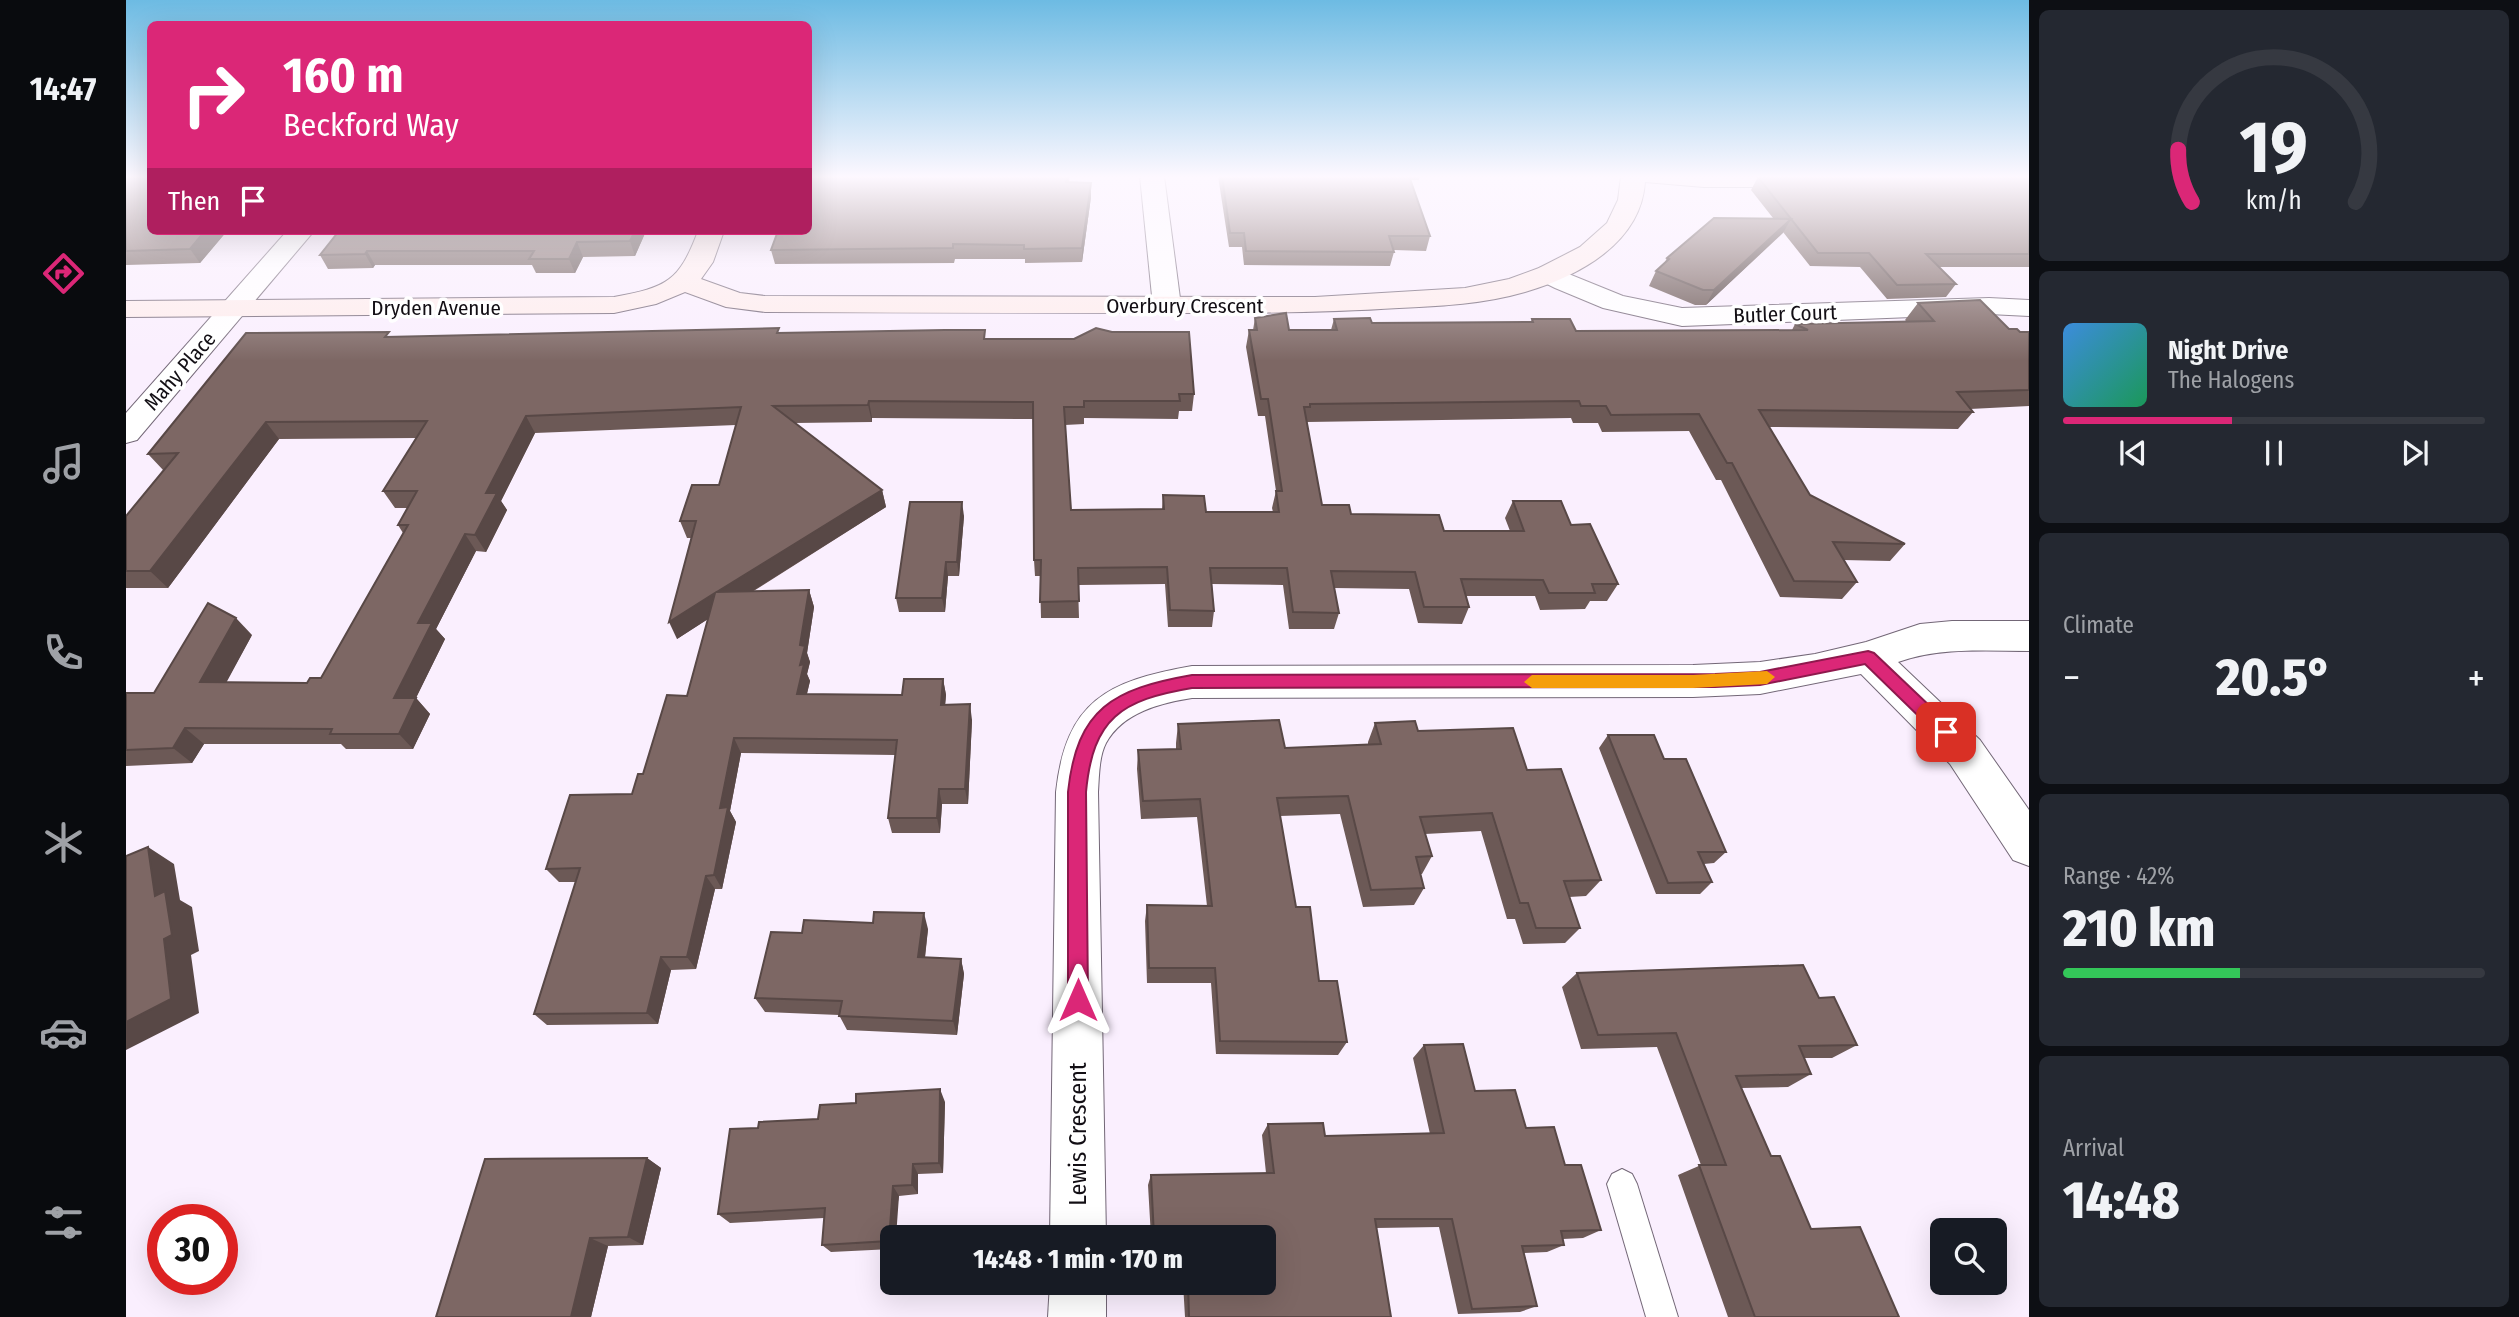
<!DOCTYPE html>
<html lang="en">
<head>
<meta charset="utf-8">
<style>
  :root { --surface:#171b24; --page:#242831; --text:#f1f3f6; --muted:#9ea1a6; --line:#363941; --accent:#db2777 }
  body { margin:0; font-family:"Fira Sans Condensed",sans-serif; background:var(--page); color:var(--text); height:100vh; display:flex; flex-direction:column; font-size:26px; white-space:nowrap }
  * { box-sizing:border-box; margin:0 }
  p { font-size:23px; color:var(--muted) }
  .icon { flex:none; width:38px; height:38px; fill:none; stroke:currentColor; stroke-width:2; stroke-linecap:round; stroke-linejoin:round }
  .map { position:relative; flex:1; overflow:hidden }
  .sheet { display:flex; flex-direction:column; gap:10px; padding:10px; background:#0d0f14; width:490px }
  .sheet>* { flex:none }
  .top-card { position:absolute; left:21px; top:21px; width:665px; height:214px; border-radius:10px; box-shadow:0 7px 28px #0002; background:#db2777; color:#fff; overflow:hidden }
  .buttons { position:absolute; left:1804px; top:1218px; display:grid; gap:14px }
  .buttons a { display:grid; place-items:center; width:77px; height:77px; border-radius:10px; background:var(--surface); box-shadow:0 7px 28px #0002; font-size:35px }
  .speed { position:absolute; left:21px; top:1204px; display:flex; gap:14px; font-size:35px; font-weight:700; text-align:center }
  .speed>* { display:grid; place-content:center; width:91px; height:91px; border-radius:50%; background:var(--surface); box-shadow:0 7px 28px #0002; line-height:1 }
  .speed .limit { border:10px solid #d22; background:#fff; color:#111 }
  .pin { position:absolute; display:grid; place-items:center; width:60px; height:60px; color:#fff; margin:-30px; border-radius:14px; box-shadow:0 4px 10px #0006 }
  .me { position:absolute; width:77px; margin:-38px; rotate:0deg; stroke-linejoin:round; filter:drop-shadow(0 0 5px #0008) }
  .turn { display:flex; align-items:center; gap:24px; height:147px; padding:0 21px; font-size:32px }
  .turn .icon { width:91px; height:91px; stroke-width:2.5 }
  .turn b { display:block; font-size:49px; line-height:60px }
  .then { display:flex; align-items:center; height:66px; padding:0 21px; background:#0003; gap:14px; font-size:26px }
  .big { font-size:52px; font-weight:800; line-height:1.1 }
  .sheet .widget { flex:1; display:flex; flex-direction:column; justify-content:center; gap:10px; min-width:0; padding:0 24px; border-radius:10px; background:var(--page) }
  .sheet .dial { align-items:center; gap:0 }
  .dial svg { height:182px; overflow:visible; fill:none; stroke:var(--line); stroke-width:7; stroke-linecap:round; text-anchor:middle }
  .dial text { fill:var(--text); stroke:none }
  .song { display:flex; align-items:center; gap:21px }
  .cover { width:84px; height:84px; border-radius:10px; background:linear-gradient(135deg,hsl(210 70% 55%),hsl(150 70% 35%)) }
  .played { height:7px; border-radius:4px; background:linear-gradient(90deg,var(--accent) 40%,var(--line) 40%) }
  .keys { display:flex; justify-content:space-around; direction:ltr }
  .heat { display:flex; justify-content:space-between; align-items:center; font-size:38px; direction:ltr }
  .charge { height:10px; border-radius:5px; background:linear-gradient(90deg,#34c759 42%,var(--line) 0) }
  .trip { position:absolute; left:754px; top:1225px; width:396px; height:70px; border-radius:10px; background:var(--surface); box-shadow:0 7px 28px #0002; font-weight:800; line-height:70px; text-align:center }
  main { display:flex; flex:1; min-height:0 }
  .dock { display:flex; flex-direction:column; width:126px; justify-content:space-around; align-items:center; background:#090b0e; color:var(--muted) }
  .dock .icon { width:49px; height:49px }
  .dock .active { color:var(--accent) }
  .dock b { font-size:32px; color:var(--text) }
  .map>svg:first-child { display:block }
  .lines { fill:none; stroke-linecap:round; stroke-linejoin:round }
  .lane-casing { stroke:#736777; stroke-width:2 }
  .street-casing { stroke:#736777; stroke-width:2 }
  .secondary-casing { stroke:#736777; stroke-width:2 }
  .lane { fill:#fff; fill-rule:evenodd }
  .street { fill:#fff; fill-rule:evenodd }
  .secondary { fill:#feeded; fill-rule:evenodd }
  .wall { fill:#6c5956 }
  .shaded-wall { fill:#584846 }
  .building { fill:#7d6764; stroke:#584846; stroke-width:2 }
  .route { fill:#db2777; stroke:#8e194d; stroke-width:2 }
  .slow { fill:#f59e0b }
  .labels { text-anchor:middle; stroke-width:7; stroke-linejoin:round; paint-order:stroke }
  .far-street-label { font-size:21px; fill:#120e14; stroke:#fff }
  .street-label { font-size:24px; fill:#120e14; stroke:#fff }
</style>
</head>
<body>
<main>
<nav class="dock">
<b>14:47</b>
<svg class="icon active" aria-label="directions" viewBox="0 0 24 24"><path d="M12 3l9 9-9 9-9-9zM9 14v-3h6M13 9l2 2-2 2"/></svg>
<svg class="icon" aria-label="music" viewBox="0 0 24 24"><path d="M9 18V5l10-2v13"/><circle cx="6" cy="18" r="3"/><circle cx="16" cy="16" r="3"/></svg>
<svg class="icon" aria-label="phone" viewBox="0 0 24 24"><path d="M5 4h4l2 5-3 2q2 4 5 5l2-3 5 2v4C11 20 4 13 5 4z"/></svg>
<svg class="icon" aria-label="climate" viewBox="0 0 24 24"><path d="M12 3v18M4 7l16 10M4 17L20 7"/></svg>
<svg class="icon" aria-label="car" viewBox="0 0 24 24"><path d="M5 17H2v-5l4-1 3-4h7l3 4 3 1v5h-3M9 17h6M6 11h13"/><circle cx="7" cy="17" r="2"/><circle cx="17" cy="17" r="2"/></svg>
<svg class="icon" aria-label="filters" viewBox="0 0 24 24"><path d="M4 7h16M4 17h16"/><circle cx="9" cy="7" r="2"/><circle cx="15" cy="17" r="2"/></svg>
</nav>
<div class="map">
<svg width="1903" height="1317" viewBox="0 0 1903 1317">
  <rect width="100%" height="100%" fill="#faeffe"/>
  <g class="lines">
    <g class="lane-casing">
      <path id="lane" d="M1496,1169L1506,1174L1511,1184L1552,1317H1520L1481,1184L1486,1174Z"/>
    </g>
    <g class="street-casing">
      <g id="street">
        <path d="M1014,176H1038L1055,306L1051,312L1041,314L1031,312L1027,306Z"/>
        <path d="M161,231H188L11,440L0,443V413Z"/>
        <path d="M1423,266L1497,296L1556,308L1863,298L1903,300V316L1863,314L1556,326L1477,308L1429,288L1413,280L1409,274L1413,268Z"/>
        <path d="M1826,621H1903V651C1859,651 1814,647 1772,662L1854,740L1903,810V866L1887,860L1824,764L1735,674L1634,694L1567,697L1066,698C1035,703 997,712 980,743C973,756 973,777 972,792L980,1237H924L930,792C940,701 981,681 1066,666L1567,665L1634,662L1689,654L1740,642L1794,624Z"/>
        <path d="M924,1283H980V1317H922Z"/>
      </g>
    </g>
    <g class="secondary-casing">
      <path id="secondary" d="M1495,176H1694L1696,180L1693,185L1684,187H1578L1519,182C1515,243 1453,276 1399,292C1358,304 1316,306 1273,308C1210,312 1147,313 1083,313C935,313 787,313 639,312L600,307L559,292L530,304L488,313L0,317V301L488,297C541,287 553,282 572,231H598L587,262L575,279L614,293L639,296L1189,297L1339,288L1383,279L1413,268L1454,247L1481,223L1492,200Z"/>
    </g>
    <use href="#lane" class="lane"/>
    <use href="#street" class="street"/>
    <use href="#secondary" class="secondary"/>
  </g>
  <g class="wall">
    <path d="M0,176L101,231L74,263L0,265Z"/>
    <path d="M682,176H944L943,182L965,183V197L956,262L899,263V259H829L828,263L649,264L645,250Z"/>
    <path d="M1092,176H1294L1293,180H1285L1304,236L1300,251L1268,250V252L1264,266L1118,265L1116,247H1103Z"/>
    <path d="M1903,176V267H1813L1830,284L1820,297L1761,299L1734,267L1684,266L1657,232L1580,305H1569L1523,286L1530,271L1538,264L1541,258L1647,218L1625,190L1632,177Z"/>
    <path d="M520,231L509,256L457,257L449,273H410L406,265H249L247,268L202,269L194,255Z"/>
    <path d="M1792,303L1883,329L1894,332H1903V406L1844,409L1847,412L1832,429L1643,427L1684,495L1779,544L1764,561L1717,560L1731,582L1716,599L1654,597L1595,480H1590L1563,431L1476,432L1472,423H1447L1445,418L1181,422L1196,505L1225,514L1318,531H1384L1379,518L1387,501L1445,525L1492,584L1481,601H1464L1459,609L1414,610L1409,596H1340L1343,607L1336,624L1292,623L1283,589L1208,588L1213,613L1208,629H1163L1157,585L1086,584L1088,611L1086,627H1042L1039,584L952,585L953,618H915L914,576H909L908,560L907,419L746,418V422L669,423L756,490L760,507L626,592L683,590L688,607L681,653L684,662L681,674L684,681L681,694L776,695L817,679L820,695L819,704L846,720L842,804H816L814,833H766L762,818L769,755L615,753L604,811L610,822L596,889H589L570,969L545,970L532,1024L421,1025L408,1014L450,882H433L420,869L506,794L561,696L582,619L551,639L565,538H561L554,521L593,485L610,425L409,433L375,501L381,510L360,552L350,551L310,629L319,639L290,698L304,714L287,749H220L215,744H78L66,763L0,766V693H28L126,635L100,682L181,683L195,678L277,533L272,525L282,508H269L257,491L290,438L153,439L42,588H0V516L38,471L22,454L266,337L654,333L859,339L1068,394L1066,411H1053L1052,419L958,418V424L939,425L945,510L1036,509L1037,495L1080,512H1147L1146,508L1150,491L1139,416H1132L1120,347L1123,330H1127L1129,318L1163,330H1205L1208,319L1246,323L1405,322L1406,319L1450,331L1666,330L1669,324L1781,322L1779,320Z"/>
    <path d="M838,516L833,576H822L819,612H773L770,598Z"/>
    <path d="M1249,723L1292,731L1401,770L1475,880L1460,896L1443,897L1454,928L1439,943L1397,944L1389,919H1381L1355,831L1299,834L1306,856L1296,874H1294L1298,888L1288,905L1237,907L1214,814L1154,816L1170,907L1193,981L1221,1042L1212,1055L1090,1054L1085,983H1021L1019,921L1021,905L1081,906L1071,817L1015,819L1011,769L1012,750L1050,749V743L1052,724L1159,748L1242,745V742Z"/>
    <path d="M1482,735L1538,759L1600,852L1588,863L1578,864L1586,882L1574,894H1530L1473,748Z"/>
    <path d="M802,929L799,958L835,959L838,974L831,1035L721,1030L713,1015L639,1012L629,998L676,933Z"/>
    <path d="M1451,973L1693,998L1731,1045L1706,1058H1678L1685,1074L1662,1087L1615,1088L1645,1156L1685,1229L1773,1317H1602L1552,1175L1575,1165L1531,1047L1455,1049L1436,987Z"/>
    <path d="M1298,1045L1349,1091L1400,1128L1439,1165L1475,1230L1457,1238L1437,1239L1438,1245L1421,1252L1398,1253L1411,1306L1394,1312L1332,1314L1313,1227L1250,1228L1265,1317H1059L1057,1283H1138V1237H1025L1022,1185L1025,1175L1140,1173L1136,1135L1142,1124L1199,1136L1304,1134L1287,1058Z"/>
    <path d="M819,1102L817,1173L792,1174V1194L773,1196L766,1237V1249L705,1252L696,1245L698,1218L604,1223L592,1214L632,1128Z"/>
    <path d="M521,1158L535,1168L517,1245L482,1246L465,1317H310Z"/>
  </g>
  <g class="shaded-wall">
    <path d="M965,183V197L956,262V248Z"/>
    <path d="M1665,219L1657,233L1580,305L1588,290Z"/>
    <path d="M79,231H101L74,263L64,249Z"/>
    <path d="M509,231H520L509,256L504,241Z"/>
    <path d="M451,242L457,257L449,273L443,259Z"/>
    <path d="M241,251L249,265L247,268L239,254Z"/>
    <path d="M743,401L746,418V422L742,405Z"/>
    <path d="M400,416L409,433L375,501L381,510L360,552L349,535L360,493Z"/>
    <path d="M140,422L153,439L42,588L24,571Z"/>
    <path d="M756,490L760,507L598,609L591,592Z"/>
    <path d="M836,502L838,516L833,576L831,562Z"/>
    <path d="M339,534L350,551L310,629L319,639L282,714L268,698L292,623Z"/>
    <path d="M820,562L822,576L819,612L816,598Z"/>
    <path d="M683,590L688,607L681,653L684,662L681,674L684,681L677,709L671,694L674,665V645Z"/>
    <path d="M589,593L596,610L551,639L543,622Z"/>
    <path d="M110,618L126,635L92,698L74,682Z"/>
    <path d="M817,679L820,695L818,720L815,705Z"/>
    <path d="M290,698L304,714L287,749L273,734Z"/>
    <path d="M844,704L846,720L842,804L839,789Z"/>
    <path d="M59,728L78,744L66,763L47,748Z"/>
    <path d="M608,738L615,753L604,811L610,822L596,889L588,875L594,808Z"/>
    <path d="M813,789L816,804L814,833L811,818Z"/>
    <path d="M22,847L48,864L54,900L66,907L73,951L65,955L73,1013L0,1050V1022L38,939L29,896Z"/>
    <path d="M580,876L589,889L570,969L561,957Z"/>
    <path d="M798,913L802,929L797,973L792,957Z"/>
    <path d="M535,957L545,970L532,1024L521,1013Z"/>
    <path d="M835,959L838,974L831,1035L827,1021Z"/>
    <path d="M814,1089L819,1102L817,1173L813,1163Z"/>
    <path d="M521,1158L535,1168L517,1245L502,1237Z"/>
    <path d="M787,1164L792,1174V1194L786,1185Z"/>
    <path d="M767,1186L773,1196L770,1237H766V1246L763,1241Z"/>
    <path d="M464,1238L482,1246L465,1317H445Z"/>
  </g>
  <g class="building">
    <path d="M0,176H24V231H79L64,249L0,251Z"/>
    <path d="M682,176H942L940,182L965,183L956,248L898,249V245L827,244V248L645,250L652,231H682Z"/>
    <path d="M1096,176H1283L1304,236H1263L1268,252L1120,251L1118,233H1104Z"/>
    <path d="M1687,176H1903V254H1800L1830,284L1771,285L1743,253H1692L1632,177Z"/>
    <path d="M1588,218L1665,219L1588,290H1577L1530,271L1543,259L1541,258Z"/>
    <path d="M213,231H509L504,241L451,242L443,259H403L408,251H241L239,254L194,255Z"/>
    <path d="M1854,300L1883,329H1891L1894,332H1903V390L1831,392L1847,412L1633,410L1684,495L1779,544L1707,542L1731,582L1668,581L1606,463H1601L1573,414L1485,415L1480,406H1455L1453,401L1184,404V407H1178L1196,505H1223L1225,514L1313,515L1318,531H1398L1387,501H1435L1445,525L1464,524L1492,584H1466L1469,593H1423L1417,580L1335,579L1343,607H1298L1289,572L1205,571L1213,613L1167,612L1161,568H1084L1088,611L1044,610L1041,567L952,568L953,601L914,602L915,560H908L907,402L743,401L742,405L647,406L756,490L591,592L683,590L674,645L679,646L674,665L678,664L671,694L776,695L778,679H817L815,705L844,704L839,789H813L811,818H762L771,740L608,738L594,808L602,807L588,875L580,876L561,957H535L521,1013L408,1014L454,868L420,869L444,795L506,794L512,774H517L541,695L561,696L589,593L543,622L570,521H554L566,485H593L615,407L400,416L360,493H371L349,535L339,534L292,623H306L268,698H290L273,734H204L206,729L59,728L47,748L0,750V693H28L82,603L110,618L74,682L181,683L184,678H195L282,525H272L291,491H257L301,421L140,422L24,571H0V516L52,453L22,454L120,333L263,332L259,337L615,329L653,328L651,333L819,330H859L858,339H948L970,328L986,332H1063L1068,394H1053L1054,401H958V407H938L945,510L1038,509L1037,495L1078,496L1080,512H1153L1150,491H1156L1142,399H1135L1123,330H1131L1129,318L1160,313L1163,330H1211L1208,319L1244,318L1246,323L1407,322L1406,319H1444L1450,331L1682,330L1669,324L1808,321L1792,303Z"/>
    <path d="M784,502H836L831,562H820L816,598H770Z"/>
    <path d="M1153,720L1159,748L1255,744L1249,723L1289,721L1292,731L1387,728L1401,770L1435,769L1475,880L1438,881L1454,928H1410L1402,903H1394L1366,813L1294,817L1306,856L1290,857L1298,888L1245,890L1222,796L1151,798L1170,907H1184L1193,981H1211L1221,1042L1094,1041L1089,968H1023L1021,905L1086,906L1074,799L1017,801L1012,750L1055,749L1052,724Z"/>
    <path d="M1482,735H1528L1538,759H1560L1600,852H1572L1586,882L1542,883Z"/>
    <path d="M22,847L29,896L39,891L46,935L38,939L45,999L0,1022V856Z"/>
    <path d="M748,912L798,913L792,957L835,959L827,1021L713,1016L716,1001L629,998L645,932L676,933L678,920L747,923Z"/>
    <path d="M1677,965L1693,998L1708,997L1731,1045L1673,1046L1685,1074L1610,1076L1645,1156H1654L1685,1229L1734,1227L1773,1317H1629L1573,1165H1600L1550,1033L1472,1035L1451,973Z"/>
    <path d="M1337,1044L1349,1091L1389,1090L1400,1128L1428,1127L1439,1165H1455L1475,1230L1435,1231L1438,1245L1396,1246L1411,1306L1346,1309L1326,1219H1249L1265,1317H1063L1062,1283H1138V1237H1028L1025,1175L1148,1173L1142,1124L1197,1123L1199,1136L1318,1133L1298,1045Z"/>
    <path d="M814,1089L813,1163L787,1164L786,1185L767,1186L763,1241L696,1245L699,1208L592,1214L604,1129L632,1128L633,1122L692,1119L694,1105L730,1103V1094Z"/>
    <path d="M521,1158L502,1237L464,1238L445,1317H310L359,1159Z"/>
  </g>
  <linearGradient id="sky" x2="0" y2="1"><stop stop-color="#6dbbe3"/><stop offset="0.49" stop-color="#fdf8ff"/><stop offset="1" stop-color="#fdf8ff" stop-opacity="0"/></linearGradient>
  <rect width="1903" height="361" fill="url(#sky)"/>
  <path class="route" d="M1742,651L1748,653L1826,727L1828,732L1826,737H1814L1739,664L1634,685L1589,687L1066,688C995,700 967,718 960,792L962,1000L959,1007L952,1010L945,1007L942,1000V792C951,708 987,689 1066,675L1589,674L1634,672Z"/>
  <path class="slow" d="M1641,671L1649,677L1641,684L1567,688H1406L1398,682L1406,675H1567Z"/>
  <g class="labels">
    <g class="far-street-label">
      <text x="1059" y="313">Overbury Crescent</text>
      <text x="310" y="315">Dryden Avenue</text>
      <text transform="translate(1659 314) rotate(-2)" y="7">Butler Court</text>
      <text transform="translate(54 371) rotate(-49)" y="7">Mahy Place</text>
    </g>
    <g class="street-label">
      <text transform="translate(952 1134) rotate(-90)" y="8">Lewis Crescent</text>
    </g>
  </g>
</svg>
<div class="buttons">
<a><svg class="icon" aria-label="search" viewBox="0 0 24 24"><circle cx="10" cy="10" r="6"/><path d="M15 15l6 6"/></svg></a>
</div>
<div class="speed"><div class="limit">30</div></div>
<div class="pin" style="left:1820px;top:732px;background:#d93025"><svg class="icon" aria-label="arrive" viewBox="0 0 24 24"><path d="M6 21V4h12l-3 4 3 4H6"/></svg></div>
<svg class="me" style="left:952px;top:1000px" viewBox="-20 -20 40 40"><path d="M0-17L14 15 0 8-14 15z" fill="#db2777" stroke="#fff" stroke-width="4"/></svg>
<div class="trip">14:48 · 1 min · 170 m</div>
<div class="top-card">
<div class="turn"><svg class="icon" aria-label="right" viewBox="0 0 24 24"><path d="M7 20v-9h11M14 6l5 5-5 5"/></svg><div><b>160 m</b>Beckford Way</div></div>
<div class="then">Then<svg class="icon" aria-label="arrive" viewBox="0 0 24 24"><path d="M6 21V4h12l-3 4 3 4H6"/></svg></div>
</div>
</div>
<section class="sheet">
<div class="widget dial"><svg viewBox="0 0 100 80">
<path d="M14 69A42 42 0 1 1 86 69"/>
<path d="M14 69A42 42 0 0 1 8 46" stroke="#db2777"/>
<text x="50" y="56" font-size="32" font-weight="700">19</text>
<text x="50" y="72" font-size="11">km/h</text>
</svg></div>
<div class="widget">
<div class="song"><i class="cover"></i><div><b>Night Drive</b><p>The Halogens</p></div></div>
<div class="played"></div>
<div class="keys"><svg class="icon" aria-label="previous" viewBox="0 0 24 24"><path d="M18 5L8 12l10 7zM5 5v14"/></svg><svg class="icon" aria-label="pause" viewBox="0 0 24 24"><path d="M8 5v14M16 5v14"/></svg><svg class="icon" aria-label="next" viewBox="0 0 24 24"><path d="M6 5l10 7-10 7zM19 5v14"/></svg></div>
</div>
<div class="widget"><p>Climate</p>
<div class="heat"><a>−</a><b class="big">20.5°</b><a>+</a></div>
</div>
<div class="widget"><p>Range · 42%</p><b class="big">210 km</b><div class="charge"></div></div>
<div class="widget"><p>Arrival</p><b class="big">14:48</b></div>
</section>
</main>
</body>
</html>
